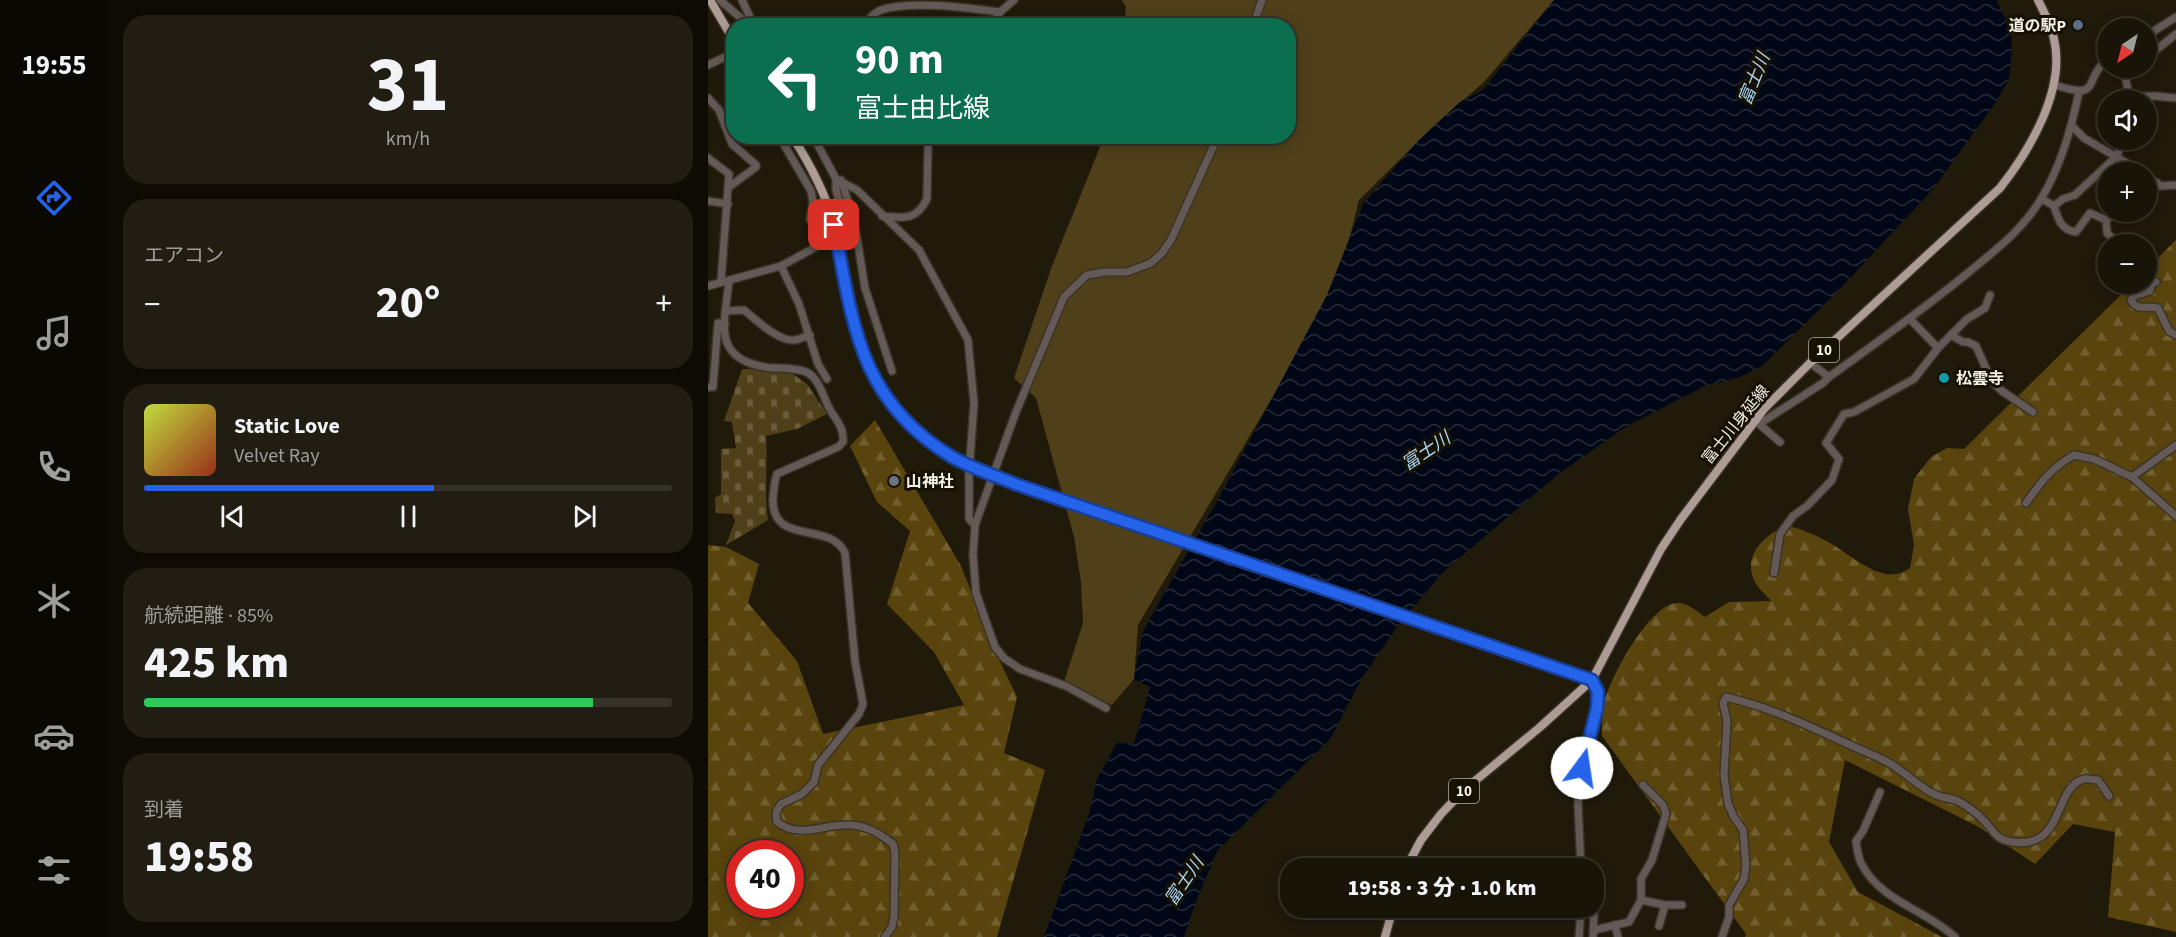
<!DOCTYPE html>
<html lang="ja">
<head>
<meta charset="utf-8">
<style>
  :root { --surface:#181408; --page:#211d12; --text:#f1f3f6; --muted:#9f9e9c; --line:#363329; --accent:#2563eb }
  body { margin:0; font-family:"Source Sans 3","Noto Sans JP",sans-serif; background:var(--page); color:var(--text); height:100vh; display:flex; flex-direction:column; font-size:22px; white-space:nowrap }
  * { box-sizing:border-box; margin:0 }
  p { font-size:20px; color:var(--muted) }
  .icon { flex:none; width:33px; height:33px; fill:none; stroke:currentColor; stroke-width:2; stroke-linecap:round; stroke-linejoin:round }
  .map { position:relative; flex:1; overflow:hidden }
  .drawer { display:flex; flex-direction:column; gap:15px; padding:15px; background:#0d0b04; width:600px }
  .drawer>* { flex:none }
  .banner { position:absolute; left:18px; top:18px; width:570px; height:126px; border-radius:24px; box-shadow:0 3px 15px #0003,0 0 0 2px var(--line); background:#0b6e4f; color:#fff; overflow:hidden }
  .needle { width:39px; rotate:215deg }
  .tools { position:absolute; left:1389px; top:18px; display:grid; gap:12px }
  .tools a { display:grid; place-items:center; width:60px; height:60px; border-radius:50%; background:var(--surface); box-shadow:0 3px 15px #0003,0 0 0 2px var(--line); font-size:30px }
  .speed { position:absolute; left:18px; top:840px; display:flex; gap:12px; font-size:30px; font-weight:700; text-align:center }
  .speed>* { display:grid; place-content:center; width:78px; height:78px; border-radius:50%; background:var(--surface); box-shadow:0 3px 15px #0003,0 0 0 2px var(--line); line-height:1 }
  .speed .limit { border:9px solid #d22; background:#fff; color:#111 }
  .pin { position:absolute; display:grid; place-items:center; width:51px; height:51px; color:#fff; margin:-26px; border-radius:12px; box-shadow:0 3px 9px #0006 }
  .me { position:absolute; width:66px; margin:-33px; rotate:14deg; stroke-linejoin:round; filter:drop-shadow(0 0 4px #0008) }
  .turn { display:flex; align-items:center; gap:21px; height:126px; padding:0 30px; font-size:27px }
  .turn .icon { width:78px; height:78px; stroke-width:2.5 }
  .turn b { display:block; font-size:42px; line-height:51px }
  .big { font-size:45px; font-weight:800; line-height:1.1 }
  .drawer .widget { flex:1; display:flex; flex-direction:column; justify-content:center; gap:9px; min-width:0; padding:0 21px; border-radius:24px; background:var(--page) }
  .drawer .dial { align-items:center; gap:0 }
  .dial b { font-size:78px; line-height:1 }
  .song { display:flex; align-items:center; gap:18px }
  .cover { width:72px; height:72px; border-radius:9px; background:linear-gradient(135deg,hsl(70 70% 55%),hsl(10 70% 35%)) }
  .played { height:6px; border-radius:3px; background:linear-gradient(90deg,var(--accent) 55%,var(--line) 55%) }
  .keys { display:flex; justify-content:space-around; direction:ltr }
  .heat { display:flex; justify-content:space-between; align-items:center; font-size:33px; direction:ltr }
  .charge { height:9px; border-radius:4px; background:linear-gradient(90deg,#34c759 85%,var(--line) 0) }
  .trip { position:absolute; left:572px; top:858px; width:324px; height:60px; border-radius:24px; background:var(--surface); box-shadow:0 3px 15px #0003,0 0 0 2px var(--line); font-weight:800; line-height:60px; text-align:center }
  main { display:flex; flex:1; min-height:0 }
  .tabs { display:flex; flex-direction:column; width:108px; justify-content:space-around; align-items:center; background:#0a0803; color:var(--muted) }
  .tabs .icon { width:42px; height:42px }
  .tabs .current { color:var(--accent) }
  .tabs b { font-size:27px; color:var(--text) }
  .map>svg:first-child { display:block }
  .grass { fill:#50401a }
  .forest { fill:url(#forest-firs); fill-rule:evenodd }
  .cemetery { fill:url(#cemetery-stones) }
  .water { fill:url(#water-waves) }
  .pier { fill:#201a0b }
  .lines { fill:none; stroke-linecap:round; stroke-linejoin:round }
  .minor-casing { stroke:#3a3426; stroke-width:10 }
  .major-casing { stroke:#3a3426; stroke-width:11 }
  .minor { stroke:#635a58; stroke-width:7 }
  .major { stroke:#ad9b96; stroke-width:8 }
  .major-bridge-casing { stroke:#3a3426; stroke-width:11; stroke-linecap:butt }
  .major-bridge { stroke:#ad9b96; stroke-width:8 }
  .route-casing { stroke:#184099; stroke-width:15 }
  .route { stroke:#2563eb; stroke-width:10 }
  .service-dot { fill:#5c6f8a; stroke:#171104; stroke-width:2 }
  .culture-dot { fill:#0f9aa8; stroke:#171104; stroke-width:2 }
  .worship-dot { fill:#6b7280; stroke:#171104; stroke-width:2 }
  .labels { text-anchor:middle; stroke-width:6; stroke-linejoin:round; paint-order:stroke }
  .shield { fill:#171104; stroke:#b3aea4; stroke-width:1.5 }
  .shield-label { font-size:15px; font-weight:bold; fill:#f6f2e8 }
  .poi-label { font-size:16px; font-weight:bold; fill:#f6f2e8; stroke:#171104; text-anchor:start }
  .street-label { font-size:16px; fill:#f6f2e8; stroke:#171104 }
  .water-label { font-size:18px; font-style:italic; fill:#abd5f5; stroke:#171104 }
</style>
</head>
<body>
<main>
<nav class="tabs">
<b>19:55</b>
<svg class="icon current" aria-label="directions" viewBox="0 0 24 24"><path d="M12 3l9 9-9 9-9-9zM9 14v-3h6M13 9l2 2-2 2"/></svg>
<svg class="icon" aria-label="music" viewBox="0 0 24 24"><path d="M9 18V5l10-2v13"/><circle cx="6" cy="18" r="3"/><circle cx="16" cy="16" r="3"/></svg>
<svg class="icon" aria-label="phone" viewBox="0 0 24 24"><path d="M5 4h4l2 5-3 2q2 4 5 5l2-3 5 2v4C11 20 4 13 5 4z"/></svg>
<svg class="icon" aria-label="climate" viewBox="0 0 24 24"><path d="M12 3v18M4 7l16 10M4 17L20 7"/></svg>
<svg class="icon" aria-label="car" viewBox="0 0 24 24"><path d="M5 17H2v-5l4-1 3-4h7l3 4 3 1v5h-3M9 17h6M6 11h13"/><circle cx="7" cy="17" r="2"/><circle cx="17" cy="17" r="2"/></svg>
<svg class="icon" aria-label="filters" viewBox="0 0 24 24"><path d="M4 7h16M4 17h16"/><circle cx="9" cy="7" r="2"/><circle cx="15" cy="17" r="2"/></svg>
</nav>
<section class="drawer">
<div class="widget dial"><b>31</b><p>km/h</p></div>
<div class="widget"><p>エアコン</p>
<div class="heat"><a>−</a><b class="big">20°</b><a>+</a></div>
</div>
<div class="widget">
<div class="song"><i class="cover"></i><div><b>Static Love</b><p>Velvet Ray</p></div></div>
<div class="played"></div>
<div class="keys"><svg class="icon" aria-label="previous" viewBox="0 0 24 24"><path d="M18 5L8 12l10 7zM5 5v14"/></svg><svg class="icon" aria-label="pause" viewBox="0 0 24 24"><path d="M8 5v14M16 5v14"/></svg><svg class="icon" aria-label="next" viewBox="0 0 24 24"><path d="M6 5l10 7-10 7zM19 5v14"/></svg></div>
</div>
<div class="widget"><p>航続距離 · 85%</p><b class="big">425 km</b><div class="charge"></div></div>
<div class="widget"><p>到着</p><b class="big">19:58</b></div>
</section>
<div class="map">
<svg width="1468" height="937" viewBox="0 0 1468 937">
  <defs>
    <pattern id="forest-firs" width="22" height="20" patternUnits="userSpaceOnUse" patternTransform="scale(1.5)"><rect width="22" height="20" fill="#59440d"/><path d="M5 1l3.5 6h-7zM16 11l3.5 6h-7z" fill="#715f30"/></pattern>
    <pattern id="cemetery-stones" width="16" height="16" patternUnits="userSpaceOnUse" patternTransform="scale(1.5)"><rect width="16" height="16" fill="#50401a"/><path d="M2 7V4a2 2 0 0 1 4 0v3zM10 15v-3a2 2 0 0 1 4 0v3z" fill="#6a5c3b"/></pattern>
    <pattern id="water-waves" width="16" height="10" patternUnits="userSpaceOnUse" patternTransform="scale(1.5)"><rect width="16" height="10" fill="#000716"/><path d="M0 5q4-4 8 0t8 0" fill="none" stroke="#262c38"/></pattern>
  </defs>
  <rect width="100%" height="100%" fill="#201a0b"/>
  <path class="grass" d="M414,0H846L776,82L729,123L651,200L629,288L430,625L426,679L404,705L356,682L375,623L373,582L366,537L328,398L306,378L344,266L396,137L580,136V26L416,25L418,7Z"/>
  <g class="forest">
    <path d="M1468,240V932L1400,917L1407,832L1365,824L1327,864L1271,827L1137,760L1121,842L1150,892L1234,937H1037L1038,934L894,736C894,727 894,717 895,708C899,682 940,606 968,603C979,602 989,611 997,617L1021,602L1063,601C1059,596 1054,592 1050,587C1031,559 1054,536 1079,525C1095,530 1108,535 1122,543C1145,556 1176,588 1202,568L1206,545L1200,509L1206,479L1223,457L1239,448L1256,449L1424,284H1438L1439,269Z"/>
    <path d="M167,420L253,566L286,649L309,697L296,753L337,770L289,937H0V545L18,547L51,564L40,603L89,661L115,734L256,705L226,652L179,604L202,531L169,502L142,446ZM32,854H82V904H32Z"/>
  </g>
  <path class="cemetery" d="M34,369L79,370L99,384L119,414L89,429L58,436C60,464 56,492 60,520L18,545L27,521L24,514L8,513L7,498L13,494V449L28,448L24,422L16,421Z"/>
  <path class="water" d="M846,0H1288L1303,30L1304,50L1301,79L1288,102L1225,189L1130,291L1054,366L1032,377L997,386L919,426L853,472L736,571L692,623L654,678L622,739L509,851L486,907L476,937H336L381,814L389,779L409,743L426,744L442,687L426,679L435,631L514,492L619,295L655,204L709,142L752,102L775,90Z"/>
  <path class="pier" d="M484,539L704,614L695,623L478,550Z"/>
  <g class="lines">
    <g class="minor-casing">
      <g id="minor">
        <path d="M12,0L42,26"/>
        <path d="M34,0L46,26"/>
        <path d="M155,26C160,20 165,13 173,10C202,0 260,8 292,12"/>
        <path d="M283,26L292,12L306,0"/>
        <path d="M545,26L554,0"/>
        <path d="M1438,36L1468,17"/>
        <path d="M1438,58L1468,34"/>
        <path d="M0,65L19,56L26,66"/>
        <path d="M1347,85C1395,101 1374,80 1400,58"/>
        <path d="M1421,97L1446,96L1468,98"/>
        <path d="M0,98L11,110L24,144L48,165V167L21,187"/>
        <path d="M1422,100L1418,80L1425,68"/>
        <path d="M1364,126L1376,138L1434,172"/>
        <path d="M71,136L103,191L105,202L102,219L113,245"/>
        <path d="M105,136L128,179V190L138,227L135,232"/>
        <path d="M0,158L21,174L13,282"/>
        <path d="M1438,176L1453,186L1468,185"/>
        <path d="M128,179L149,190L211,250L260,340L266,403L261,473V519L267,525"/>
        <path d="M133,180L146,219L157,288L184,371"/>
        <path d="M1438,190L1449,183"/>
        <path d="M1334,199L1346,206C1350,219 1353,230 1368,232L1382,213L1398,220L1399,233L1411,244"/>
        <path d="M0,201L20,204"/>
        <path d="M1346,206L1355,199L1367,195L1409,156L1415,140"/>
        <path d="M174,216C196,218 208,221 219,199L220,146L223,136"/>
        <path d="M1398,220L1409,212"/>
        <path d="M73,266L91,304L110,364L119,379"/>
        <path d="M1397,280L1400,276"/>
        <path d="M21,281C17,322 3,358 57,367C66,369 75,367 84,369C92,370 100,371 105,377C112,384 116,397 120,406C127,420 136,425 135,442L130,447L69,474C66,482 66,489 65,498C63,547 122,520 137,553L147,661L155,704L151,714L110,765L106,782L94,794L73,804L68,812L69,822C93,840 116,823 143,825C160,826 172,834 185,844L187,853L186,916L184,927L177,937"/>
        <path d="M1448,282L1443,284L1442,291L1426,296L1423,300C1429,312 1439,305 1450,308L1461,331L1468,335"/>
        <path d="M0,286L73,266L121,240"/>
        <path d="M18,311L36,310C48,320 71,342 87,340C92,339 97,337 102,335"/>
        <path d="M1243,335L1255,342H1260L1268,346L1284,382L1294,391L1325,412"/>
        <path d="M1230,348L1259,319L1277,308L1282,295"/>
        <path d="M1102,363L1121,377C1167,344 1213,311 1256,276C1285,252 1314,231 1333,199C1353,166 1363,129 1371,92"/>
        <path d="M0,387H5L10,323L17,324"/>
        <path d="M1072,442L1051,424L1115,383L1121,377"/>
        <path d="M1424,477L1468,445"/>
        <path d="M1318,503C1334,481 1342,469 1366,455L1386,459L1424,477L1468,516"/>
        <path d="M1066,573L1072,534L1085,516L1099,506L1124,480L1131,459L1118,443L1136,414L1146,412L1206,379L1230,348L1202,319"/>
        <path d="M398,708L358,686L312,669L296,658L287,647L268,593L265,555L267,525L308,412L356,297L379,275L397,272H419L443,263L454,253L463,240L510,136"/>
        <path d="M1172,792L1155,831L1148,841C1149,848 1150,857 1153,863C1172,901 1218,910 1247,937"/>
        <path d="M873,868L870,804L874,768L889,708L890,692L884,680"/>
        <path d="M933,900L957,905H974"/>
        <path d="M882,908L886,913L885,937"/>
        <path d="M907,925L910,937"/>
        <path d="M951,926L957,905"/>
        <path d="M886,930L921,922L933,900V879L944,860L958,814L955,805L935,785"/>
        <path d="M871,937L873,908"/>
        <path d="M1014,937L1021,917V905L1036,879L1038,865L1035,830L1026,817L1020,804L1016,775L1019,721L1015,703L1018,697C1064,708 1096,724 1138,743C1152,750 1169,756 1183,764C1199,774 1211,787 1228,795C1235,798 1243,798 1250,801C1261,807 1271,815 1279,824C1285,831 1289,839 1299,841C1358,854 1344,787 1376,779C1380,778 1386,780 1390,780L1401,796"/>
      </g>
    </g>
    <g class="major-casing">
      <g id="major">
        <path d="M2,0L26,41"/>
        <path d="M84,136C102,164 117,192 126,224C136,263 137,304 150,342C156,358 164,373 172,388"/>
        <path d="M861,672L884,680"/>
        <path d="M698,868L713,840L733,814L756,790L831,728L884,680L953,549L973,519L1056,409L1102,363L1292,188C1322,150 1358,89 1346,39C1343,25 1336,12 1330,0"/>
        <path d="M677,937L685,908"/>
      </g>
    </g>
    <use href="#minor" class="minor"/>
    <use href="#major" class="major"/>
    <g class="major-bridge-casing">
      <path id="major-bridge" d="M172,388C200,426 225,448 268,469L861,672"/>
    </g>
    <use href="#major-bridge" class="major-bridge"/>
  </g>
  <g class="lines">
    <g class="route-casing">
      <path id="route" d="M126,225C145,323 150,400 244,457C263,468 286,475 307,484L884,680L890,692L889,708L874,768"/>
    </g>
    <use href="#route" class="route"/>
  </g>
  <circle class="service-dot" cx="1370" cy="25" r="6"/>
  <circle class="culture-dot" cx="1236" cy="378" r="6"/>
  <circle class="worship-dot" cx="186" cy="481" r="6"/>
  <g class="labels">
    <g class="shield">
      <rect x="1101" y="338" width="30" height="24" rx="4.5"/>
      <rect x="741" y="779" width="30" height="24" rx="4.5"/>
    </g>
    <g class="shield-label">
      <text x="1116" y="355">10</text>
      <text x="756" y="796">10</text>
    </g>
    <g class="poi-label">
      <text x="1358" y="31" text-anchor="end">道の駅P</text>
      <text x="1248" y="384">松雲寺</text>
      <text x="198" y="487">山神社</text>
    </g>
    <g class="street-label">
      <text transform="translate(1027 424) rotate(-51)" y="6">富士川身延線</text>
    </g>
    <g class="water-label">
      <text transform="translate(1046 79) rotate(-68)" y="6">富士川</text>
      <text transform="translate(718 451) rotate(-34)" y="6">富士川</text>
      <text transform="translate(476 881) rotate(-56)" y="6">富士川</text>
    </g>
  </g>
</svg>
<div class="tools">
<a><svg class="needle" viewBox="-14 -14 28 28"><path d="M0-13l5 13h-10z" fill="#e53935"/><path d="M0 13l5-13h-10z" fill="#9f9e9c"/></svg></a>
<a><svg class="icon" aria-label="sound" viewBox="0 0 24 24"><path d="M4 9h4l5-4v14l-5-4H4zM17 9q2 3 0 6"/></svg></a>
<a>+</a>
<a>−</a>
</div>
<div class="speed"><div class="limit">40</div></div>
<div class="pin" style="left:126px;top:225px;background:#d93025"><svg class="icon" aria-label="arrive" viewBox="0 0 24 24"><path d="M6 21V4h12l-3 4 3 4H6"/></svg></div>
<svg class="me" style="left:874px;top:768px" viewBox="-20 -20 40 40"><circle r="19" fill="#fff"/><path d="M0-13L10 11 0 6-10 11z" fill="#2563eb"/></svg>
<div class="trip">19:58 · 3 分 · 1.0 km</div>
<div class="banner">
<div class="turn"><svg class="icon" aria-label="left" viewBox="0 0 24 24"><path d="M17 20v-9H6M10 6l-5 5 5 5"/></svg><div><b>90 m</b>富士由比線</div></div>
</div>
</div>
</main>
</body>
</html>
